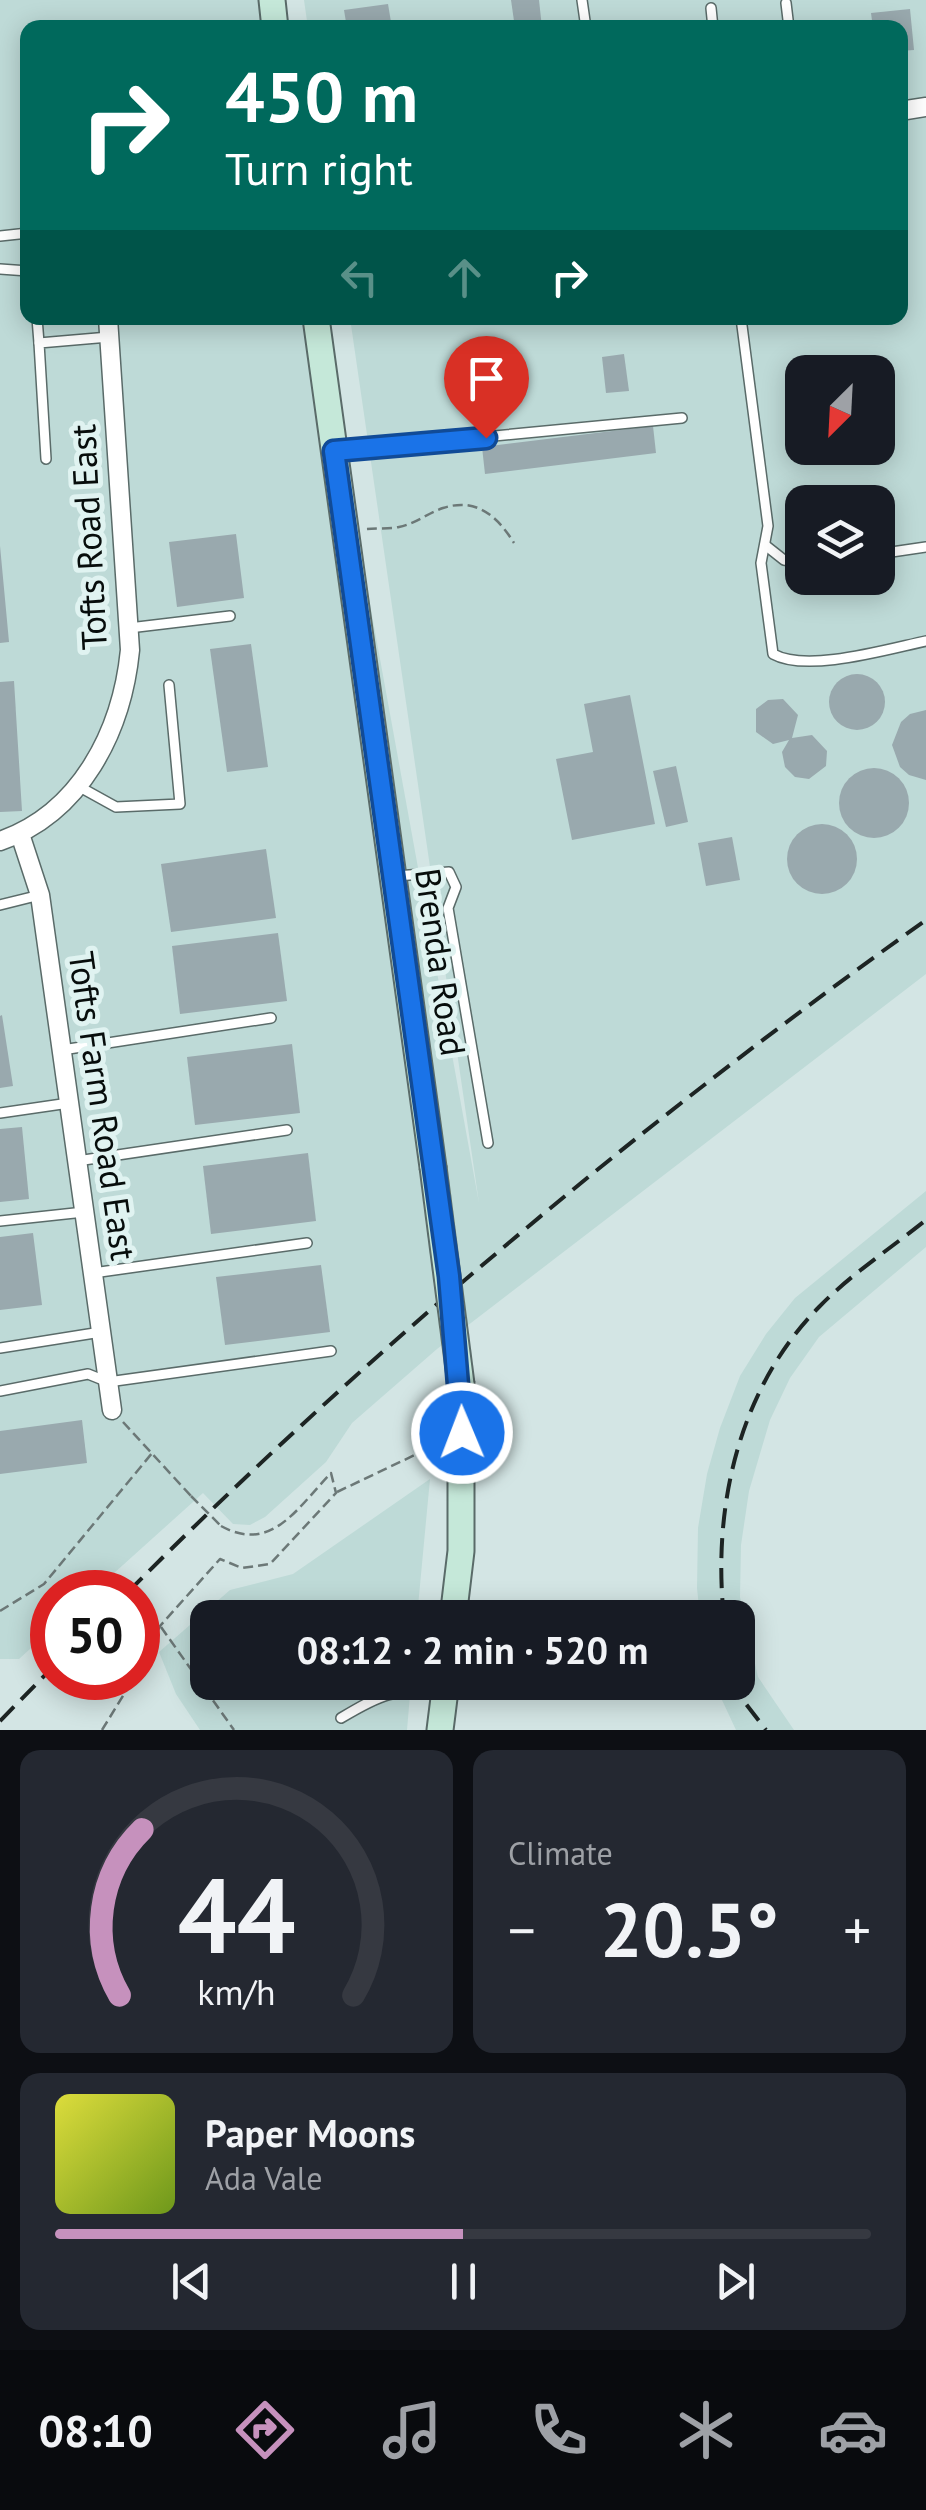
<!DOCTYPE html>
<html lang="en">
<head>
<meta charset="utf-8">
<style>
  :root { --surface:#171b24; --page:#242831; --text:#f1f3f6; --muted:#9ea1a6; --line:#363941; --accent:#c691bd }
  body { margin:0; font-family:"PT Sans",sans-serif; background:var(--page); color:var(--text); height:100vh; display:flex; flex-direction:column; font-size:38px; white-space:nowrap }
  * { box-sizing:border-box; margin:0 }
  p { font-size:32px; color:var(--muted) }
  .icon { flex:none; width:55px; height:55px; fill:none; stroke:currentColor; stroke-width:2; stroke-linecap:round; stroke-linejoin:round }
  .map { position:relative; height:1730px; overflow:hidden }
  .panel { display:flex; flex-direction:column; gap:20px; padding:20px; background:#0d0f14; flex:1 }
  .panel>* { flex:none }
  .top-card { position:absolute; left:20px; top:20px; width:888px; height:305px; border-radius:20px; box-shadow:0 5px 25px #0003; background:#00695c; color:#fff; overflow:hidden }
  .needle { width:65px; rotate:204deg }
  .buttons { position:absolute; left:785px; top:355px; display:grid; gap:20px }
  .buttons a { display:grid; place-items:center; width:110px; height:110px; border-radius:20px; background:var(--surface); box-shadow:0 5px 25px #0003; font-size:50px }
  .speed { position:absolute; left:30px; top:1570px; display:flex; gap:20px; font-size:50px; font-weight:700; text-align:center }
  .speed>* { display:grid; place-content:center; width:130px; height:130px; border-radius:50%; background:var(--surface); box-shadow:0 5px 25px #0003; line-height:1 }
  .speed .limit { border:15px solid #d22; background:#fff; color:#111 }
  .pin { position:absolute; display:grid; place-items:center; width:85px; height:85px; color:#fff; margin:-102px -42px; border-radius:50% 50% 50% 0; rotate:-45deg; box-shadow:0 0 10px #0007 }
  .pin .icon { rotate:45deg }
  .me { position:absolute; width:110px; margin:-55px; rotate:359deg; stroke-linejoin:round; filter:drop-shadow(0 0 8px #0008) }
  .turn { display:flex; align-items:center; gap:35px; height:210px; padding:0 40px; font-size:45px }
  .turn .icon { width:130px; height:130px; stroke-width:2.5 }
  .turn b { display:block; font-size:70px; line-height:85px }
  .lanes { display:flex; align-items:center; height:95px; padding:0 40px; background:#0003; justify-content:center; gap:50px; direction:ltr }
  .lanes .off { opacity:.35 }
  .big { font-size:75px; font-weight:700; line-height:1.1 }
  .panel .tile { flex:1; display:flex; flex-direction:column; justify-content:center; gap:15px; min-width:0; padding:0 35px; border-radius:20px; background:var(--page) }
  .panel .dial { align-items:center; gap:0 }
  .dial svg { height:260px; overflow:visible; fill:none; stroke:var(--line); stroke-width:7; stroke-linecap:round; text-anchor:middle }
  .dial text { fill:var(--text); stroke:none }
  .song { display:flex; align-items:center; gap:30px }
  .cover { width:120px; height:120px; border-radius:15px; background:linear-gradient(135deg,hsl(60 70% 55%),hsl(80 70% 35%)) }
  .played { height:10px; border-radius:5px; background:linear-gradient(90deg,var(--accent) 50%,var(--line) 50%) }
  .keys { display:flex; justify-content:space-around; direction:ltr }
  .heat { display:flex; justify-content:space-between; align-items:center; font-size:55px; direction:ltr }
  .panel .tiles { flex:1; display:grid; gap:20px; grid-template-columns:1fr 1fr }
  .tile:last-child { grid-column:span 2 }
  .trip { position:absolute; left:190px; top:1600px; width:565px; height:100px; border-radius:20px; background:var(--surface); box-shadow:0 5px 25px #0003; font-weight:700; line-height:100px; text-align:center }
  .dock { display:flex; height:160px; justify-content:space-around; align-items:center; background:#090b0e; color:var(--muted) }
  .dock .icon { width:70px; height:70px }
  .dock .active { color:var(--accent) }
  .dock b { font-size:45px; color:var(--text) }
  .map>svg:first-child { display:block }
  .built { fill:#bedad7; fill-rule:evenodd }
  .building { fill:#99a9ae }
  .lines { fill:none; stroke-linecap:round; stroke-linejoin:round }
  .service-casing { stroke:#5a6b69; stroke-width:12 }
  .minor-casing { stroke:#5a6b69; stroke-width:21 }
  .secondary-casing { stroke:#5a6b69; stroke-width:29 }
  .path { stroke:#6c7877; stroke-width:2.5; stroke-dasharray:10 5; stroke-linecap:butt }
  .service { stroke:#fff; stroke-width:9 }
  .minor { stroke:#fff; stroke-width:18 }
  .secondary { stroke:#c5e8d9; stroke-width:25 }
  .rail { stroke:#1d2423; stroke-width:4; stroke-dasharray:20 10; stroke-linecap:butt }
  .secondary-bridge-casing { stroke:#5a6b69; stroke-width:29; stroke-linecap:butt }
  .path-bridge { stroke:#6c7877; stroke-width:2.5; stroke-dasharray:10 5; stroke-linecap:butt }
  .secondary-bridge { stroke:#c5e8d9; stroke-width:25 }
  .route-casing { stroke:#114b97; stroke-width:25 }
  .route { stroke:#1a73e8; stroke-width:18 }
  .labels { text-anchor:middle; stroke-width:10; stroke-linejoin:round; paint-order:stroke }
  .street-label { font-size:35px; fill:#070d0c; stroke:#e0f3f1 }
</style>
</head>
<body>
<div class="map">
<svg width="926" height="1730" viewBox="0 0 926 1730">
  <rect width="100%" height="100%" fill="#d3e5e4"/>
  <g class="built">
    <path d="M0,0H261L266,27L28,28V318H318L479,1203L350,318H900V28H308L304,0H926V974L437,1349L352,1423L326,1462L265,1517L250,1525L233,1524L203,1493L93,1592H52V1629L19,1659H0ZM802,372H878V448H802ZM802,502H878V578H802Z"/>
    <path d="M926,1191V1247L819,1337L790,1378L770,1420L749,1491L741,1545L740,1597L758,1677L794,1730H736L714,1683L738,1682V1618L700,1617L697,1588L698,1528L707,1474L720,1428L740,1376L766,1334L795,1298Z"/>
    <path d="M430,1479L417,1617L208,1618V1682L411,1683L407,1730H200L176,1694L159,1652L230,1590L293,1574Z"/>
  </g>
  <g class="building">
    <path d="M511,0H539L542,28H515Z"/>
    <path d="M388,4L392,28H347L344,10Z"/>
    <path d="M910,9L914,50L900,51V28H873L871,13Z"/>
    <path d="M624,354L629,391L606,393L602,357Z"/>
    <path d="M653,426L656,453L485,474L482,447Z"/>
    <path d="M236,534L244,598L177,607L169,542Z"/>
    <path d="M0,546L9,642L0,643Z"/>
    <path d="M251,644L268,767L227,772L210,649Z"/>
    <circle cx="857" cy="702" r="28"/>
    <path d="M14,681L22,811L0,812V682Z"/>
    <path d="M630,695L655,824L572,840L556,759L593,752L584,704Z"/>
    <path d="M783,699L798,715L792,738L812,735L827,751L826,766L809,779L795,777L785,767L782,752L789,740L773,744L756,732V709L768,700Z"/>
    <path d="M926,710V780L909,775L900,767L892,745L901,722L910,714Z"/>
    <path d="M676,766L688,822L666,827L653,771Z"/>
    <circle cx="874" cy="803" r="35"/>
    <circle cx="822" cy="859" r="35"/>
    <path d="M732,837L740,880L706,886L698,843Z"/>
    <path d="M266,849L276,918L171,932L161,864Z"/>
    <path d="M278,933L287,1001L180,1014L172,946Z"/>
    <path d="M2,1015L13,1086L0,1088V1016Z"/>
    <path d="M292,1044L300,1113L195,1125L187,1057Z"/>
    <path d="M22,1127L29,1199L0,1202V1129Z"/>
    <path d="M308,1153L316,1221L211,1234L203,1166Z"/>
    <path d="M33,1233L42,1305L0,1310V1237Z"/>
    <path d="M321,1265L330,1332L225,1345L216,1277Z"/>
    <path d="M82,1420L87,1463L0,1474V1431Z"/>
  </g>
  <g class="lines">
    <g class="service-casing">
      <g id="service">
        <path d="M582,0L586,28"/>
        <path d="M786,3L789,28"/>
        <path d="M711,8L713,28"/>
        <path d="M0,236L28,233"/>
        <path d="M0,269L28,271"/>
        <path d="M37,318L39,343"/>
        <path d="M741,318L768,526L761,563L773,654C807,673 888,649 926,641"/>
        <path d="M337,451L682,418"/>
        <path d="M46,459L39,343L109,337"/>
        <path d="M765,545L784,560L802,563"/>
        <path d="M878,554L926,547"/>
        <path d="M129,628L230,616"/>
        <path d="M78,786L116,807L180,804L169,685"/>
        <path d="M396,876L449,872L456,887L448,908L488,1143"/>
        <path d="M0,905L40,895"/>
        <path d="M62,1050L271,1018"/>
        <path d="M0,1113L69,1103"/>
        <path d="M77,1161L287,1130"/>
        <path d="M0,1221L84,1212"/>
        <path d="M93,1273L307,1243"/>
        <path d="M0,1348L101,1332"/>
        <path d="M0,1391L88,1374L108,1382L331,1351"/>
        <path d="M341,1718C381,1694 395,1688 442,1693"/>
      </g>
    </g>
    <g class="minor-casing">
      <g id="minor">
        <path d="M900,111L926,107"/>
        <path d="M20,834L40,895L112,1410"/>
        <path d="M0,841C81,813 122,731 130,650L108,318"/>
      </g>
    </g>
    <g class="secondary-casing">
      <g id="secondary">
        <path d="M272,0L275,28"/>
        <path d="M316,318L433,1167"/>
        <path d="M453,1618L461,1551V1384"/>
        <path d="M440,1730L446,1682"/>
      </g>
    </g>
    <g class="path">
      <path d="M367,529C377,528 389,529 399,527C415,524 428,513 443,508C477,497 498,517 514,543"/>
      <path d="M123,1422L191,1496"/>
      <path d="M337,1492L442,1442"/>
      <path d="M0,1611L44,1584L153,1452"/>
      <path d="M161,1627L234,1730"/>
      <path d="M138,1671L160,1626L220,1559L242,1568L270,1564L336,1493L331,1473C298,1507 272,1554 221,1526"/>
      <path d="M102,1730L134,1678"/>
    </g>
    <use href="#service" class="service"/>
    <use href="#minor" class="minor"/>
    <use href="#secondary" class="secondary"/>
    <g class="rail">
      <path d="M128,1592C372,1347 644,1121 926,920"/>
      <path d="M724,1618C712,1507 739,1388 819,1307C850,1275 891,1248 926,1220"/>
      <path d="M738,1676L746,1704L766,1730"/>
      <path d="M0,1721L52,1668"/>
    </g>
    <g class="secondary-bridge-casing">
      <path id="secondary-bridge" d="M433,1167L461,1384"/>
    </g>
    <path class="path-bridge" d="M191,1496L221,1526"/>
    <use href="#secondary-bridge" class="secondary-bridge"/>
  </g>
  <g class="lines">
    <g class="route-casing">
      <path id="route" d="M462,1433L449,1276L334,451L486,438"/>
    </g>
    <use href="#route" class="route"/>
  </g>
  <g class="labels">
    <g class="street-label">
      <text transform="translate(89 537) rotate(-93)" y="12">Tofts Road East</text>
      <text transform="translate(440 962) rotate(82)" y="12">Brenda Road</text>
      <text transform="translate(102 1106) rotate(82)" y="12">Tofts Farm Road East</text>
    </g>
  </g>
</svg>
<div class="buttons">
<a><svg class="needle" viewBox="-14 -14 28 28"><path d="M0-13l5 13h-10z" fill="#e53935"/><path d="M0 13l5-13h-10z" fill="#9ea1a6"/></svg></a>
<a><svg class="icon" aria-label="layers" viewBox="0 0 24 24"><path d="M12 4l9 5-9 5-9-5zM3 14l9 5 9-5"/></svg></a>
</div>
<div class="speed"><div class="limit">50</div></div>
<div class="pin" style="left:486px;top:438px;background:#d93025"><svg class="icon" aria-label="arrive" viewBox="0 0 24 24"><path d="M6 21V4h12l-3 4 3 4H6"/></svg></div>
<svg class="me" style="left:462px;top:1433px" viewBox="-20 -20 40 40"><circle r="17" fill="#1a73e8" stroke="#fff" stroke-width="3"/><path d="M0-11L8 9 0 5-8 9z" fill="#fff"/></svg>
<div class="trip">08:12 · 2 min · 520 m</div>
<div class="top-card">
<div class="turn"><svg class="icon" aria-label="right" viewBox="0 0 24 24"><path d="M7 20v-9h11M14 6l5 5-5 5"/></svg><div><b>450 m</b>Turn right</div></div>
<div class="lanes"><svg class="icon off" aria-label="left" viewBox="0 0 24 24"><path d="M17 20v-9H6M10 6l-5 5 5 5"/></svg><svg class="icon off" aria-label="ahead" viewBox="0 0 24 24"><path d="M12 20V5M6 11l6-6 6 6"/></svg><svg class="icon" aria-label="right" viewBox="0 0 24 24"><path d="M7 20v-9h11M14 6l5 5-5 5"/></svg></div>
</div>
</div>
<section class="panel">
<div class="tiles">
<div class="tile dial"><svg viewBox="0 0 100 80">
<path d="M14 69A42 42 0 1 1 86 69"/>
<path d="M14 69A42 42 0 0 1 21 18" stroke="#c691bd"/>
<text x="50" y="56" font-size="32" font-weight="700">44</text>
<text x="50" y="72" font-size="11">km/h</text>
</svg></div>
<div class="tile"><p>Climate</p>
<div class="heat"><a>−</a><b class="big">20.5°</b><a>+</a></div>
</div>
<div class="tile">
<div class="song"><i class="cover"></i><div><b>Paper Moons</b><p>Ada Vale</p></div></div>
<div class="played"></div>
<div class="keys"><svg class="icon" aria-label="previous" viewBox="0 0 24 24"><path d="M18 5L8 12l10 7zM5 5v14"/></svg><svg class="icon" aria-label="pause" viewBox="0 0 24 24"><path d="M8 5v14M16 5v14"/></svg><svg class="icon" aria-label="next" viewBox="0 0 24 24"><path d="M6 5l10 7-10 7zM19 5v14"/></svg></div>
</div>
</div>
</section>
<nav class="dock">
<b>08:10</b>
<svg class="icon active" aria-label="directions" viewBox="0 0 24 24"><path d="M12 3l9 9-9 9-9-9zM9 14v-3h6M13 9l2 2-2 2"/></svg>
<svg class="icon" aria-label="music" viewBox="0 0 24 24"><path d="M9 18V5l10-2v13"/><circle cx="6" cy="18" r="3"/><circle cx="16" cy="16" r="3"/></svg>
<svg class="icon" aria-label="phone" viewBox="0 0 24 24"><path d="M5 4h4l2 5-3 2q2 4 5 5l2-3 5 2v4C11 20 4 13 5 4z"/></svg>
<svg class="icon" aria-label="climate" viewBox="0 0 24 24"><path d="M12 3v18M4 7l16 10M4 17L20 7"/></svg>
<svg class="icon" aria-label="car" viewBox="0 0 24 24"><path d="M5 17H2v-5l4-1 3-4h7l3 4 3 1v5h-3M9 17h6M6 11h13"/><circle cx="7" cy="17" r="2"/><circle cx="17" cy="17" r="2"/></svg>
</nav>
</body>
</html>
